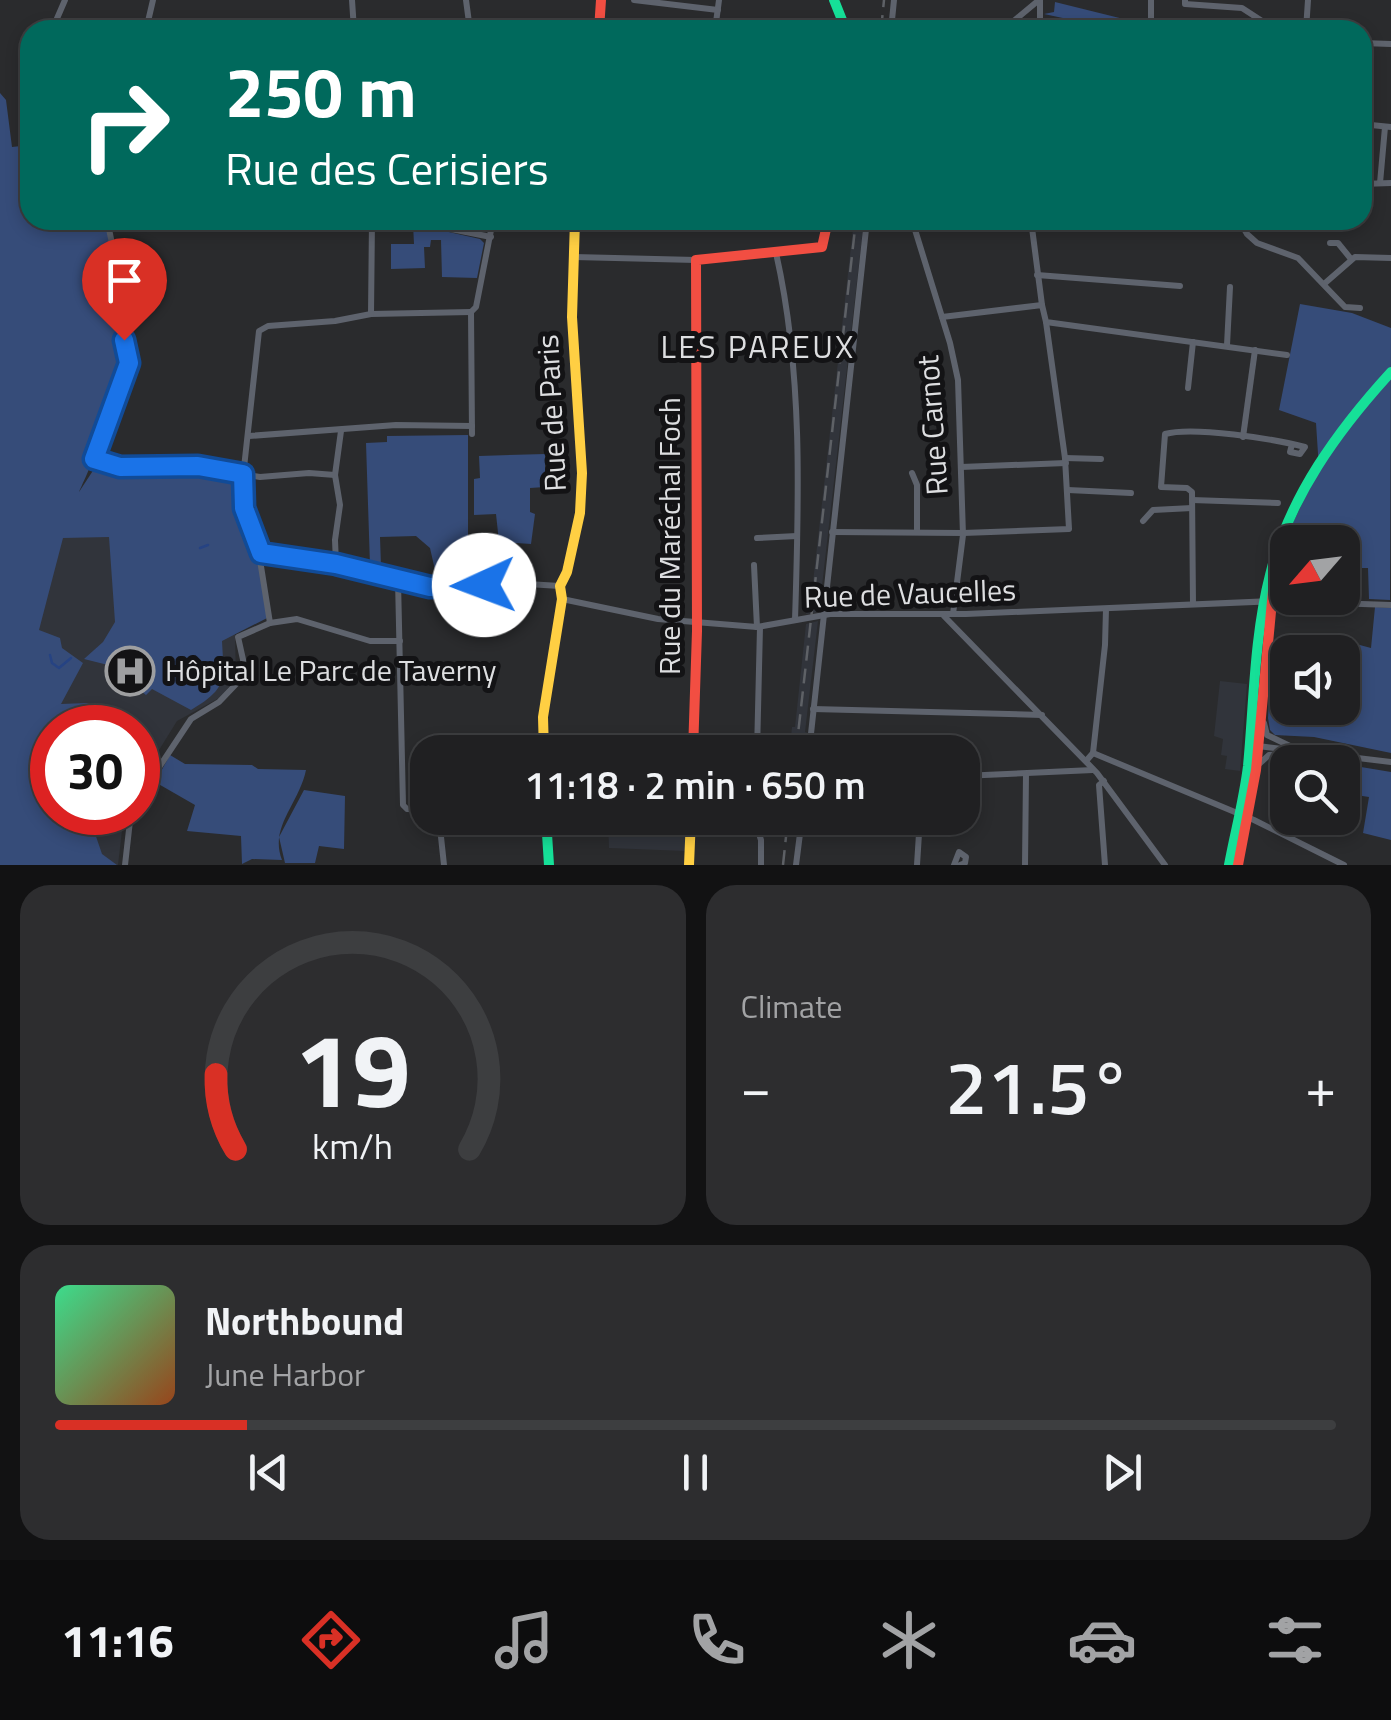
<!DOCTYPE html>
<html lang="en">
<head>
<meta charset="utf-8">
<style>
  :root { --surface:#202022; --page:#2d2d2f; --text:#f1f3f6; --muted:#a2a3a5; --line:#3d3e40; --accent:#d93025 }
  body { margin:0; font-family:"Titillium Web",sans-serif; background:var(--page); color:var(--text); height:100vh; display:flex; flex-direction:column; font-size:38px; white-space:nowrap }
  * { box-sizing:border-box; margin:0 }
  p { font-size:32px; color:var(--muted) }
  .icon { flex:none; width:55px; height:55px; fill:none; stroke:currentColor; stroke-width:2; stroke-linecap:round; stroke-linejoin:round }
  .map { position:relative; height:865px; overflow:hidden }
  .side { display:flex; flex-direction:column; gap:20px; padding:20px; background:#121213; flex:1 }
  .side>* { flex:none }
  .top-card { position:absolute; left:20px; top:20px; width:1352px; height:210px; border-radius:30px; box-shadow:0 5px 15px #0003,0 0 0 2px var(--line); background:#00695c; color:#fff; overflow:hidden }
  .needle { width:65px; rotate:242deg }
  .tools { position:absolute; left:1270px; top:525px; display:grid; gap:20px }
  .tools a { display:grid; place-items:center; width:90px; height:90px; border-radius:20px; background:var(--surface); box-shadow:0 5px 15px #0003,0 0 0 2px var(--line); font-size:50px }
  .speed { position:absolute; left:30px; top:705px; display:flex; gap:20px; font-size:50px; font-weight:700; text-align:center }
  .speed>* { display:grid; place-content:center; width:130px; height:130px; border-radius:50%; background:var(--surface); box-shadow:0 5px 15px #0003,0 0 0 2px var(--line); line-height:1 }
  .speed .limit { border:15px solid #d22; background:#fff; color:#111 }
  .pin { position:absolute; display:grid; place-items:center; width:85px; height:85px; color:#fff; margin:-102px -42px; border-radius:50% 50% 50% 0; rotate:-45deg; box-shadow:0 0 10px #0007 }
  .pin .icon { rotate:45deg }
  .me { position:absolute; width:110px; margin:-55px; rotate:268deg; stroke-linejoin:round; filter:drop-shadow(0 0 8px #0008) }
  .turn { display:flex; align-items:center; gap:35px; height:210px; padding:0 40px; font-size:45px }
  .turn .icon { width:130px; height:130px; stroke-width:2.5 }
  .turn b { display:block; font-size:70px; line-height:85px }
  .big { font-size:75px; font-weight:600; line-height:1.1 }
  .side .card { flex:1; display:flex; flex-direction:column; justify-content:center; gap:15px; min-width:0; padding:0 35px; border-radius:30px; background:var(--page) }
  .side .dial { align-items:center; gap:0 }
  .dial svg { height:260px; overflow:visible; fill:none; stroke:var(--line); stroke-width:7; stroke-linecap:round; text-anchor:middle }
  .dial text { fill:var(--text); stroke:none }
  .song { display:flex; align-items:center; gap:30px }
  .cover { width:120px; height:120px; border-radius:15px; background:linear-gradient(135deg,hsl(150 70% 55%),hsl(20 70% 35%)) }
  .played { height:10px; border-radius:5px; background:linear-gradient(90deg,var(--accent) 15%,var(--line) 15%) }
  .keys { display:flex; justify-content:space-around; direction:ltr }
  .heat { display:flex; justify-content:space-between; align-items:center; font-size:55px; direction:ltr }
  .side .tiles { flex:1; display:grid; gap:20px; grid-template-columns:1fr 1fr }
  .card:last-child { grid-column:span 2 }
  .trip { position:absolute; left:410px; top:735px; width:570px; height:100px; border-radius:30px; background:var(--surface); box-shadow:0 5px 15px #0003,0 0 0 2px var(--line); font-weight:600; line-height:100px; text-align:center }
  .dock { display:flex; height:160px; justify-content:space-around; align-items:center; background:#0d0d0e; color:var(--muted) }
  .dock .icon { width:70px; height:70px }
  .dock .current { color:var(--accent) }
  .dock b { font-size:45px; color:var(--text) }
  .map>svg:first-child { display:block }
  .built { fill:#31343b }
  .green { fill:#364c79; fill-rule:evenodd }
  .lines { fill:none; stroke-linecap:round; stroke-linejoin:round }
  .stream { stroke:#264383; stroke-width:2.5 }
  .street { stroke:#5e636d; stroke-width:6 }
  .fast { stroke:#16e098; stroke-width:10 }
  .slow { stroke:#ffcf43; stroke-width:10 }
  .jam { stroke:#f24e42; stroke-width:10 }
  .rail { stroke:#5e6166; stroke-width:2.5; stroke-dasharray:15 8; stroke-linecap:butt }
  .route-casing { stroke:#114b97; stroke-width:25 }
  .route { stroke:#1a73e8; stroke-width:18 }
  .labels { text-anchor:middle; stroke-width:10; stroke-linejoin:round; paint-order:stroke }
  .street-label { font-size:30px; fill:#dddee0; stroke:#131315 }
  .poi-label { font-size:30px; fill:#dddee0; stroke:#131315; text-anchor:start }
  .neighbourhood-label { font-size:32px; letter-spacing:2.5px; fill:#dddee0; stroke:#131315 }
</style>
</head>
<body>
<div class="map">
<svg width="1391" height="865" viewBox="0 0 1391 865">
  <rect width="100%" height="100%" fill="#2a2b2d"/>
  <g class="built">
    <path d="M854,220H864L819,612L806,614L812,591Z"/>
    <path d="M96,466L117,473H183L238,480L239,507L256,545L267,618L235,634L236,679L219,698L177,721L138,784V728H52V812L124,813L118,865H98L58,836L19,751L23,616Z"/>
    <path d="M818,621L805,732L808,733L807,745H804L803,752H792L790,747L792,727H795L806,624Z"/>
    <path d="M1220,681L1247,684L1240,771L1225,769L1227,756L1221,755L1223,739L1214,736Z"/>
    <path d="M608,819L686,820V851L609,848Z"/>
  </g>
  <g class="green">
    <path d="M1055,2L1168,30H1119L1044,14L1054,12Z"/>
    <path d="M0,93L6,100L12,147L30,145V220H100C121,241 113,274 115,301C116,319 126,336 128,354C130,375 90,469 79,492L96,466C139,481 189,472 234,479L239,507L256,545L267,618L222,641C224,680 228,688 191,710L152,689L146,695L108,665L84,659L103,642L115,622L109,537L63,538L39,630L60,638L62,648L83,663L61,704L87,703L112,714L100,727L52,728V812L88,813L102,854L117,865H0Z"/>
    <path d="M413,224L480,239L484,243L477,278L442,277L441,240H431L430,247H424L425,268L391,269V244H414Z"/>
    <path d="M1300,304L1352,313L1391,328L1390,600L1369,599L1368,568H1343L1342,542H1288L1287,572L1279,574L1286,537L1319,469L1316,423L1279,410Z"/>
    <path d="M468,435V559H446V570H435L430,548L416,536L380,537L381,566L370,565L366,443L387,442V436Z"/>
    <path d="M545,454V487L530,488V512L535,514L531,544L499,542L496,514L474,515V479L480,478L479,456Z"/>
    <path d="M1375,607L1391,608V753L1314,737L1275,735L1270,730L1268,718L1272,643L1341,640L1371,648ZM1288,652H1342V708H1288Z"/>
    <path d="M170,755L185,764L252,765L258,769L306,770C299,804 269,827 282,860L252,859L242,864L241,836L187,831L195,805L155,782Z"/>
    <path d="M1343,764L1391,772V840L1363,833L1369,797L1343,793Z"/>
    <path d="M304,790L345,796L344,849L319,846L315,863H285L279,837Z"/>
  </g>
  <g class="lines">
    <g class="stream">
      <path d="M200,548L208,545"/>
      <path d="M50,655L52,663L59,668L71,658"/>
    </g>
    <g class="street">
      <path d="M352,0L354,30"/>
      <path d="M466,0L470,30"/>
      <path d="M634,0L718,10"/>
      <path d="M1185,0V4L1242,8L1262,21L1306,24"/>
      <path d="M1151,22V0"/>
      <path d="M52,30L65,0"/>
      <path d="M146,30L153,0"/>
      <path d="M715,30L719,0"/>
      <path d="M891,30L894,0"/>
      <path d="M1003,30L1039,0"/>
      <path d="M1040,30V0"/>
      <path d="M1306,30L1308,0"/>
      <path d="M1362,43L1391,44"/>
      <path d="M1371,125L1391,127"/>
      <path d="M1380,183L1385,127"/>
      <path d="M1362,184L1391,183"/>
      <path d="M406,220L491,237"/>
      <path d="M912,220L950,343L958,380L963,535L953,614"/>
      <path d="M1031,220L1042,305"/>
      <path d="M1239,220L1247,234L1257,243L1298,258L1345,307L1360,308"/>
      <path d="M1330,243H1338L1351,259"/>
      <path d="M776,253C803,372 799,498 795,620"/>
      <path d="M574,257L696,260"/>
      <path d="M1037,275L1180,286"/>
      <path d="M1324,284L1355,257L1391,258"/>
      <path d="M371,314L471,312"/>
      <path d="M942,317L1042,305L1046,322L1287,355"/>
      <path d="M1227,345L1230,287"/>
      <path d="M1188,388L1193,342"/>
      <path d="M472,434L471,312L476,307L493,220"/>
      <path d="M249,436L396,425L472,426"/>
      <path d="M1243,437L1255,350"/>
      <path d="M1065,458L1101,459"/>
      <path d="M94,459L129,363L115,307V258L109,229L102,220"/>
      <path d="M94,459L120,467L197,466L260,477L309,473L335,475"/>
      <path d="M961,467L1066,463"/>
      <path d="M912,473L917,485V531"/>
      <path d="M1068,490L1131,493"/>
      <path d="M1192,500L1278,503"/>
      <path d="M1143,521L1153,510L1192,508"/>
      <path d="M832,532L963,533L1069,529L1065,458L1046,322"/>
      <path d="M757,538L797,536"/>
      <path d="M257,553L336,564L430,587L511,583L560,586"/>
      <path d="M336,564L335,540L340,505L335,475L341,431"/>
      <path d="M754,565L757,627"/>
      <path d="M398,580L403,805L407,809L428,810"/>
      <path d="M475,585L476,552"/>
      <path d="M562,599L658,619L757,627L830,614H966L1275,601L1391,605"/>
      <path d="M1193,604L1192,492L1187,488L1161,487L1165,434C1193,426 1274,439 1305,447L1300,454L1290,452L1292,444"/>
      <path d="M944,616L1097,773L1165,865"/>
      <path d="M270,623L260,560L262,548L244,508L242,486L259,331L268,326L335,321L371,314L372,220"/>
      <path d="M813,709L1042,715"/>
      <path d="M1264,723L1267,735L1294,748"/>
      <path d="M1258,746L1391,762"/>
      <path d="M757,752L760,627"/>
      <path d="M809,752L867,220"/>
      <path d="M1093,753L1254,820L1344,865"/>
      <path d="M1086,761L1093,753L1105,645L1106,609"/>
      <path d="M1259,764L1269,755L1288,753"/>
      <path d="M962,776L1093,770"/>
      <path d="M1104,781L1099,785L1105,865"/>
      <path d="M138,799L191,719L219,702L240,680L244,664L238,637L270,623L297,619L370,641H400"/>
      <path d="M439,818L444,865"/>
      <path d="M754,818L761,840V865"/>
      <path d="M125,865L131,812"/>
      <path d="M796,865L802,818"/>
      <path d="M917,865L920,818"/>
      <path d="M954,865L959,852L966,857L965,863L960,865"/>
      <path d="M1025,865L1026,774"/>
    </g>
    <g class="fast">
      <path d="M834,0L846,30"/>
      <path d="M546,818L549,865"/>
      <path d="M1229,865C1235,833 1244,799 1248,766C1254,703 1254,637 1270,575C1289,497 1338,430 1391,372"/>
    </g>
    <g class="slow">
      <path d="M544,752L543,717L562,599L560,586L567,572L580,513L582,473L572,317L575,220"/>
      <path d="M689,865L691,818"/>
    </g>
    <g class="jam">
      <path d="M599,30L601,0"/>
      <path d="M693,752L697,631L696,260L822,247L828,220"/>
      <path d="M1238,865L1256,770L1274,580"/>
    </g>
    <g class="rail">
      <path d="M881,30L884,0"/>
      <path d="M796,752L856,220"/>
      <path d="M783,865L788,818"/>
    </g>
  </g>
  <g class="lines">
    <g class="route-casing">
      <path id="route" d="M124,340L129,363L94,459L120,467L198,466L243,474L244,508L261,553L336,564L430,587L484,585"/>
    </g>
    <use href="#route" class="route"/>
  </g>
  <defs>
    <g id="hospital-ring" transform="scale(2.5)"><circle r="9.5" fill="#131315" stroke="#9e9fa1" stroke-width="1.5"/><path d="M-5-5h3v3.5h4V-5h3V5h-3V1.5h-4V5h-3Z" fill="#9e9fa1"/></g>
  </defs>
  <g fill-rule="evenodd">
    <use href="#hospital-ring" x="130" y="671"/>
  </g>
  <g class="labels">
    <g class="street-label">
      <text transform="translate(552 413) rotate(-93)" y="10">Rue de Paris</text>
      <text transform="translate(933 425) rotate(-94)" y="10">Rue Carnot</text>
      <text transform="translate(670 536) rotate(-90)" y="10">Rue du Maréchal Foch</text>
      <text transform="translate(910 594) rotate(-2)" y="10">Rue de Vaucelles</text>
    </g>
    <g class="poi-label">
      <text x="165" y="681">Hôpital Le Parc de Taverny</text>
    </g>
    <g class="neighbourhood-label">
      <text x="758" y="358">LES PAREUX</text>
    </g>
  </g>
</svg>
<div class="tools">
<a><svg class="needle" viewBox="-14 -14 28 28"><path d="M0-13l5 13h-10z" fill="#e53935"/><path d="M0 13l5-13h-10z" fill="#a2a3a5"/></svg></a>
<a><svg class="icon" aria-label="sound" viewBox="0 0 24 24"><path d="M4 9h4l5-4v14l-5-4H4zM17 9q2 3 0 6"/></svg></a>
<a><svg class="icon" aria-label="search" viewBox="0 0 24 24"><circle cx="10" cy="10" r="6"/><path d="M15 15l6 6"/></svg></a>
</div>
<div class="speed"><div class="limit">30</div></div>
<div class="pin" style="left:124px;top:340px;background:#d93025"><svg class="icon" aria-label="arrive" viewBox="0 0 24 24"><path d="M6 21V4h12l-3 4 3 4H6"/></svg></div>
<svg class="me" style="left:484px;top:585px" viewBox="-20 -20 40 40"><circle r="19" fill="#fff"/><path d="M0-13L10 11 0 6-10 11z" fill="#1a73e8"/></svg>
<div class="trip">11:18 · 2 min · 650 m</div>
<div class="top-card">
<div class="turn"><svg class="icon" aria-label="right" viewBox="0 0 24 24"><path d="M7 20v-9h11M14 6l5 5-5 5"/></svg><div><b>250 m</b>Rue des Cerisiers</div></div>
</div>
</div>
<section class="side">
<div class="tiles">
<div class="card dial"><svg viewBox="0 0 100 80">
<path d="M14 69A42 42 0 1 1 86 69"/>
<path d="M14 69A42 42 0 0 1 8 46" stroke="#d93025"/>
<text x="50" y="56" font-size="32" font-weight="700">19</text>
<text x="50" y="72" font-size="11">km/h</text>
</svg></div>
<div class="card"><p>Climate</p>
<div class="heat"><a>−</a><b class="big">21.5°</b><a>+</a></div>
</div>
<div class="card">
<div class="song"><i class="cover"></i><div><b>Northbound</b><p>June Harbor</p></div></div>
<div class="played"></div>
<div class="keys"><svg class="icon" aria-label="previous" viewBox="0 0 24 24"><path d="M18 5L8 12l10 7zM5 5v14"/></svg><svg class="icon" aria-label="pause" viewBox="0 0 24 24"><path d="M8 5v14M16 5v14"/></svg><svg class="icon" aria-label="next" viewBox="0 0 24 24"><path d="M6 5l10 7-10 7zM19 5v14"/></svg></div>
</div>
</div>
</section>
<nav class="dock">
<b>11:16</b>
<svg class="icon current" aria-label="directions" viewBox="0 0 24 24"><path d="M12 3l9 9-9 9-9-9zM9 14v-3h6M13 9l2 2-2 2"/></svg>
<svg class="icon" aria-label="music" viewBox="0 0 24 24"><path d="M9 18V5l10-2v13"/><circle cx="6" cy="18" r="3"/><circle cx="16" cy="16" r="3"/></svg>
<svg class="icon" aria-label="phone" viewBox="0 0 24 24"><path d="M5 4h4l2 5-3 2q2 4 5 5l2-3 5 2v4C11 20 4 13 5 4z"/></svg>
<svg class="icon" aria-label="climate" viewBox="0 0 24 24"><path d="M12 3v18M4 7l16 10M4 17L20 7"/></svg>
<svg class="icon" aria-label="car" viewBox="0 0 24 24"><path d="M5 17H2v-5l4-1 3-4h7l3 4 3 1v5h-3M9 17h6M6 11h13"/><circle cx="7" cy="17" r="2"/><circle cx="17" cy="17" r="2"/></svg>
<svg class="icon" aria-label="filters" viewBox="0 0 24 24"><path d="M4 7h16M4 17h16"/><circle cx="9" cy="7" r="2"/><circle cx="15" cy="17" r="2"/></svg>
</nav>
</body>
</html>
